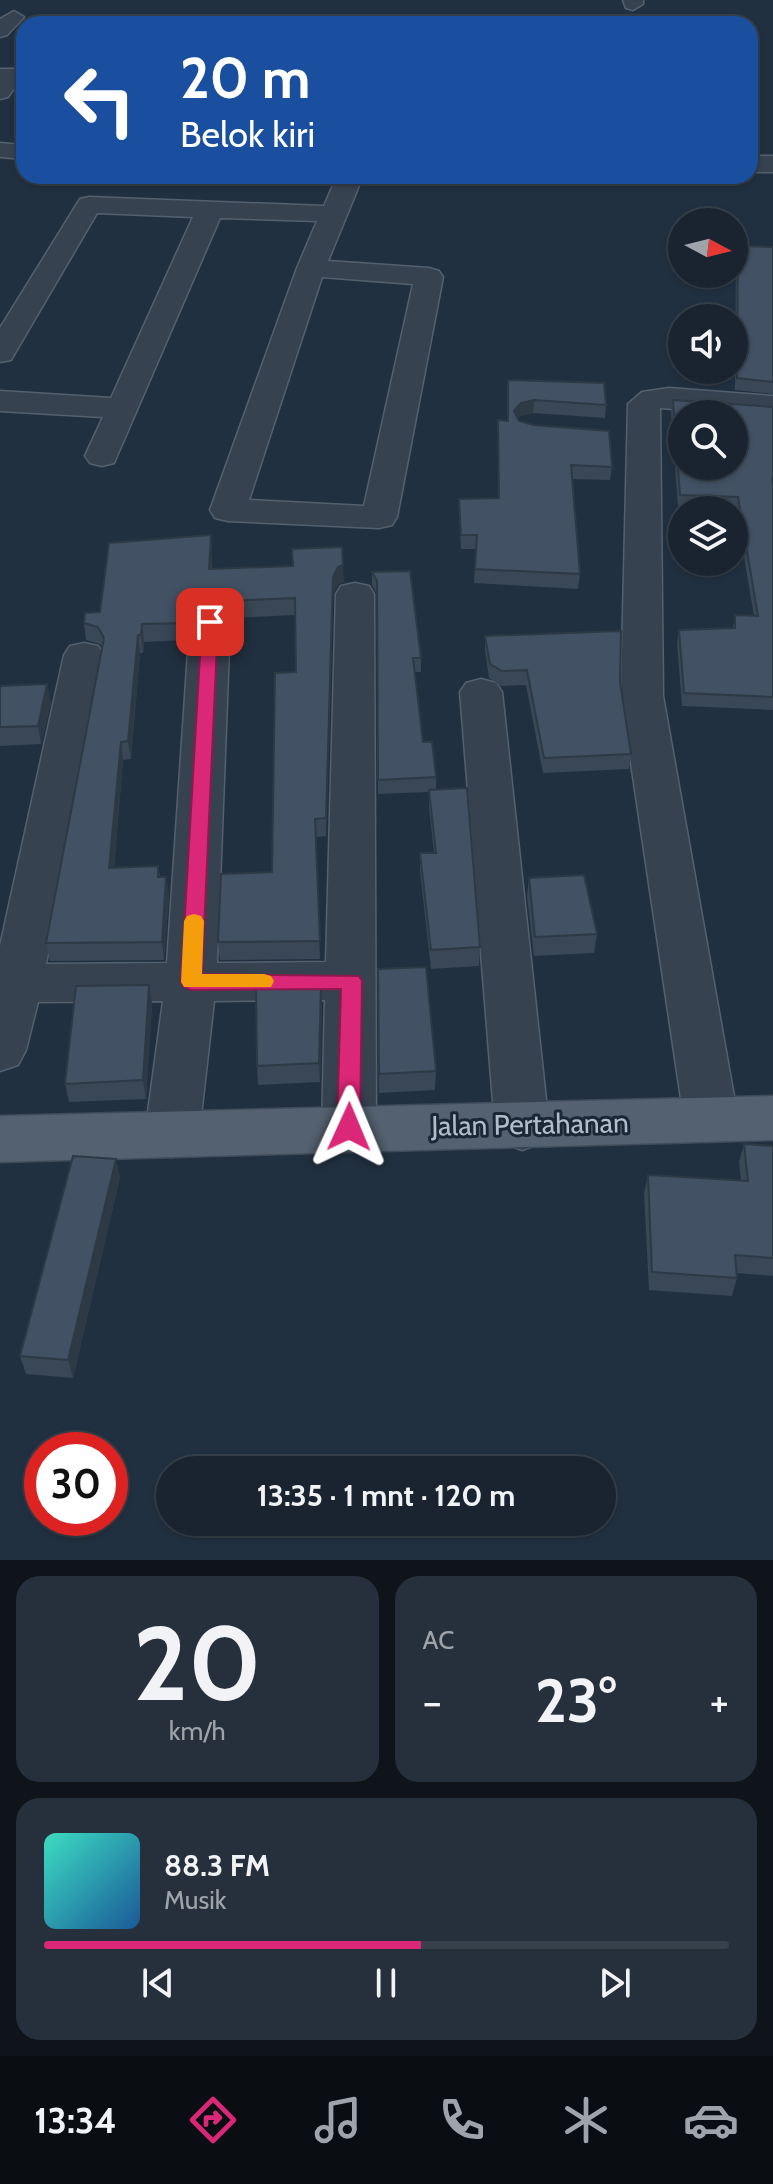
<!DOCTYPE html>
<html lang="id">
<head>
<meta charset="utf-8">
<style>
  :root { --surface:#192430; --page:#26303c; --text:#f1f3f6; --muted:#9fa4ab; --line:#37414c; --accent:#db2777 }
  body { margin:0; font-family:Cabin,sans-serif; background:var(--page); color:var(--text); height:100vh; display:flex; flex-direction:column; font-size:30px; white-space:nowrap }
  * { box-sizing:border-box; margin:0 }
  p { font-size:26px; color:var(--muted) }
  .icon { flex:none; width:44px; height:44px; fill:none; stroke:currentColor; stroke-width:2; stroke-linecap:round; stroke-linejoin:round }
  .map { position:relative; height:1560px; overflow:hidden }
  .side { display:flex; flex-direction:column; gap:16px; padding:16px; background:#0e141a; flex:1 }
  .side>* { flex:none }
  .hud { position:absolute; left:16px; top:16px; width:742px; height:168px; border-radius:24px; box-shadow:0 2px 6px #0004,0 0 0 2px var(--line); background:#1a4fa0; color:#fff; overflow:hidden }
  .needle { width:52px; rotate:97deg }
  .controls { position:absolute; left:668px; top:208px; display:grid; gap:16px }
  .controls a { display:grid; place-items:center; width:80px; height:80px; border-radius:50%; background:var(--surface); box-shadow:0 2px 6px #0004,0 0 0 2px var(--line); font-size:40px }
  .speed { position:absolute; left:24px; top:1432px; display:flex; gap:16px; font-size:40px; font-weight:700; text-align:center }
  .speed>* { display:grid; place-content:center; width:104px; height:104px; border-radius:50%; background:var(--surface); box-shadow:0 2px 6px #0004,0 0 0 2px var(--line); line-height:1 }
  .speed .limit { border:12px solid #d22; background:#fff; color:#111 }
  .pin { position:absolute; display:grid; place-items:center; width:68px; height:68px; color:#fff; margin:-34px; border-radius:16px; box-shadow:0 4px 12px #0006 }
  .me { position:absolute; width:88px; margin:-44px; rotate:1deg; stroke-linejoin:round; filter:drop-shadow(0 0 6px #0008) }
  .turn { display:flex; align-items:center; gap:28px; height:168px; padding:0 32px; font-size:36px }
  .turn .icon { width:104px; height:104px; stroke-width:2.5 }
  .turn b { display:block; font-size:56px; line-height:68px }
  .big { font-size:60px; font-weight:700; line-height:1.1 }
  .side .card { flex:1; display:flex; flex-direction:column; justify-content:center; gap:12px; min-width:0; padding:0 28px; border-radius:24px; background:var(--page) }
  .side .dial { align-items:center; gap:0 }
  .dial b { font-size:104px; line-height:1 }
  .song { display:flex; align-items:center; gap:24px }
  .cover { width:96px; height:96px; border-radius:12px; background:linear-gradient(135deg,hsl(170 70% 55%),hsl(210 70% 35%)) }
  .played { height:8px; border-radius:4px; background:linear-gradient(90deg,var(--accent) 55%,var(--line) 55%) }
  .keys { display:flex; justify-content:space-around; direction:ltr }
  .heat { display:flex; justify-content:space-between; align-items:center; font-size:44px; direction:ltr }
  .side .tiles { flex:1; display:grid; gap:16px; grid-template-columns:1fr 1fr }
  .card:last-child { grid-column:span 2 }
  .trip { position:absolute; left:156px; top:1456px; width:460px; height:80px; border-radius:40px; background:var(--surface); box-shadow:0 2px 6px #0004,0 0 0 2px var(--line); font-weight:700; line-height:80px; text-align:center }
  .menu { display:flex; height:128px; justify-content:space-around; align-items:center; background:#0a0e13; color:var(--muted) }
  .menu .icon { width:56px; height:56px }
  .menu .current { color:var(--accent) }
  .menu b { font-size:36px; color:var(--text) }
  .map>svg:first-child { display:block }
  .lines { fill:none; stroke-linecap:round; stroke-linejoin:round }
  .street-casing { stroke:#54606e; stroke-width:3 }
  .primary-casing { stroke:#3f4b59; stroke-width:3 }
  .street { fill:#364250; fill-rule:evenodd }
  .primary { fill:#546170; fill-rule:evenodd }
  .wall { fill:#394756 }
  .shaded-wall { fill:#2e3946 }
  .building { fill:#425264; stroke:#2e3946; stroke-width:2; fill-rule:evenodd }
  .route { fill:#db2777; stroke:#8e194d; stroke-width:2 }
  .slow { fill:#f59e0b }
  .labels { text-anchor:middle; stroke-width:6; stroke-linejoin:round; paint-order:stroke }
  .near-street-label { font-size:28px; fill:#b2bdcb; stroke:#1b2735 }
</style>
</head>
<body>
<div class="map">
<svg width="773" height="1560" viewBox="0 0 773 1560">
  <rect width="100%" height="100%" fill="#213040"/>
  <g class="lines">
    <g class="street-casing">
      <g id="street">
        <path d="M623,0H643V4L633,10L626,8Z"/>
        <path d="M14,11L24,17L7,35L0,37V19Z"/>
        <path d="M0,69H14L24,74L8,97L0,99Z"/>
        <path d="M0,143L24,145V159L0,157Z"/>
        <rect x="750" y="156" width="23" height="16"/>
        <path d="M337,176H363L328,261L429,268L439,271L443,277L397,517L392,525L379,528L228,521L215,518L210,510L297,268L317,221L220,218L114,463L102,466L90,463L85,456L103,417L0,411V391L111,398L193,217L97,213L15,353L11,360L0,362V328L80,199L89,197L324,206ZM322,277L413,284L364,506L249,500Z"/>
        <path d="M669,388L773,396V416L660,408L663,696L738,1119L730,1135L711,1141L692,1135L684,1119L621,696L628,404L642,392Z"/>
        <path d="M355,583L369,586L374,594L376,1127L368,1143L349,1150L330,1143L322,1127L325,1000L214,1001L199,1134L191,1150L172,1157L153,1150L145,1134L163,1001L38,1002L26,1050L18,1065L0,1071V946L64,655L70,646L84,643L98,646L104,655L46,964L167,963L190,622L196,614L210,610L224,614L230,622L217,963L326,962L336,594L341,586Z"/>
        <path d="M481,679L496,683L502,692L549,1127L541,1143L522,1150L503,1143L495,1127L460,692L466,683Z"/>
      </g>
    </g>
    <g class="primary-casing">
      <path id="primary" d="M773,1096V1140L0,1162V1116Z"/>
    </g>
    <use href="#street" class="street"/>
    <use href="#primary" class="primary"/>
  </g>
  <g class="wall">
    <path d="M738,246L773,247V394L735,390L736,256Z"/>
    <path d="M508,380L606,405L605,418L533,413L520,416L518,419L519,421L612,467L610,480L572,479L580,574L578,589L474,583L476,549H461L459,513V499L498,498V420L507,421Z"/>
    <path d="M673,400L773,407V710L682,706L677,643L679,630L733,628L735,615L754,616L736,510L678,507L671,412Z"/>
    <path d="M212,552V569L344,582L338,584L333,594L326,836L316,837L320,959L220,960L218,942L272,872L296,672L295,615L231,618L225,611L211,607L195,611L187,622L186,640L144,642L143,653H140L131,759L123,760L114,868L158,866L160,877H166L169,895L164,960L50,961L46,943L102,648L100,644L86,640L84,623L100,612Z"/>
    <path d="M372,572L421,658V672H414L423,742L436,777V789L480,947L479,966L431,969L420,872V853H434L429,808V792L378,794L377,594L372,585Z"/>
    <path d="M485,636L620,682L631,754L629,769L543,773L526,685L501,686L489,678L485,650Z"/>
    <path d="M0,686L51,702L41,744L0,746Z"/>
    <path d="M529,878L597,934L594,953L534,956L527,896Z"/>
    <path d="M378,969L436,1071L435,1090L379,1093Z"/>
    <path d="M149,985L152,1004L146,1099L69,1102L65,1084Z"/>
    <path d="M322,1003L320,1082L258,1085L257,1066Z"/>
    <path d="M744,1144L773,1146V1276L737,1273V1278L732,1296L649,1290L644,1193L648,1175L741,1181L739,1162Z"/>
    <path d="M120,1177L73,1378L26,1374L20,1356Z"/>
  </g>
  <g class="shaded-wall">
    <path d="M534,400L533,413L520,416L514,424V411L521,403Z"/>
    <path d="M211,535L212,552L211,587L209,569Z"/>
    <path d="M343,565L344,582L338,584L333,594L326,836V818L333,577L338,567Z"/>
    <path d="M209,590L211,607L195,611L187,622L186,640L184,623L185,604L193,594Z"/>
    <path d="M142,624L144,642L143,653L141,635Z"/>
    <path d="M138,635L140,653L131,759L128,741Z"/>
    <path d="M47,684L51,702L41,744L38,726Z"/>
    <path d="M121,742L123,760L112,887L109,868Z"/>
    <path d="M166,877L169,895L164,960L162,942Z"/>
    <path d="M321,984L322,1003L320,1082L319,1063Z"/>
    <path d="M149,985L152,1004L146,1099L143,1080Z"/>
    <path d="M116,1159L120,1177L73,1378L68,1360Z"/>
  </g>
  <g class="building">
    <path d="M738,246L773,247V382L737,378Z"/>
    <path d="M508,380L604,383L606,405L534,400L521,403L514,411L519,421L533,425L609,431L612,467L571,465L580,574L475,569L477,535H461L459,499L499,498L498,420L508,421Z"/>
    <path d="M673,400L773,407V479H772L773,485V697L684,693L679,630L735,628V615L758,616L738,497L680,495ZM682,414H734V466H682Z"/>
    <path d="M211,535L209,569L293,566L292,549L342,547L343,565L338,567L333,577L326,818L315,819L320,941L218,942L221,874L272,872L275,673L296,672L295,598L229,601L223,594L209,590L193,594L185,604L184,623L142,624L141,635H138L128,741L121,742L109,868L158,866V877H166L162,942L46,943L104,638L98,627L84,623L85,613L100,612L109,543Z"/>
    <path d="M410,571L421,658H413L423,742H432L436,777L378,780L377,581L372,572Z"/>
    <path d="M621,631L620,682L631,754L544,758L527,670L502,671L490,664L485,636Z"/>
    <path d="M47,684L38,726L0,727V686Z"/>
    <path d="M467,788L480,947L431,950L420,853H436L429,790Z"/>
    <path d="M584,875L597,934L535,937L529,878Z"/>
    <path d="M426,967L436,1071L379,1074L378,969Z"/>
    <path d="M321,984L319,1063L257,1066L256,985Z"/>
    <path d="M149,985L143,1080L65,1084L76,986Z"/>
    <path d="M744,1144L773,1146V1258L735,1255L737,1278L652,1272L648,1175L748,1181Z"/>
    <path d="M73,1156L116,1159L68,1360L20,1356Z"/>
  </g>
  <path class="route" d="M210,617L218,622L202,974L359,976L362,981L360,1127L357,1134L349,1137L341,1134L337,1127L341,989L191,990L184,987L181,982L202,622Z"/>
  <path class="slow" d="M194,914L201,916L204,921L202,974H264L271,976L274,981L271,987H184L181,982L184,921L187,916Z"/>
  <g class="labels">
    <g class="near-street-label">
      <text transform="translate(530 1124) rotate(-1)" y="10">Jalan Pertahanan</text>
    </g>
  </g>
</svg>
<div class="controls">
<a><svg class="needle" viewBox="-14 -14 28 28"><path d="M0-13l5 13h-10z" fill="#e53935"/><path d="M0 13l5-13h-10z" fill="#9fa4ab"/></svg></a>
<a><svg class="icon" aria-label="sound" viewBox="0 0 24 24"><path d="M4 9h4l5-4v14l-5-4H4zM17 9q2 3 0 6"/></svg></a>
<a><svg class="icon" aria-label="search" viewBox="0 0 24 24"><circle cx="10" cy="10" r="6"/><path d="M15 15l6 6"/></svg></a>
<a><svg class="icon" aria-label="layers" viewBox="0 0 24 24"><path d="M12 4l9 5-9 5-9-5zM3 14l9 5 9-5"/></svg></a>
</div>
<div class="speed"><div class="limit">30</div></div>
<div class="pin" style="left:210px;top:622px;background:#d93025"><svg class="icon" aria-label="arrive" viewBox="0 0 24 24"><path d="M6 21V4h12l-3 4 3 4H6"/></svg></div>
<svg class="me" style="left:349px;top:1127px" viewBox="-20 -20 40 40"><path d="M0-17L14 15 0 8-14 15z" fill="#db2777" stroke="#fff" stroke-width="4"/></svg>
<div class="trip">13:35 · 1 mnt · 120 m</div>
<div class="hud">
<div class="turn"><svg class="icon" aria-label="left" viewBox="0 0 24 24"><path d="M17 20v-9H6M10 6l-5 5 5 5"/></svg><div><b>20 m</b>Belok kiri</div></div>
</div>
</div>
<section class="side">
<div class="tiles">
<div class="card dial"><b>20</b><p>km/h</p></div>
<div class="card"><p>AC</p>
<div class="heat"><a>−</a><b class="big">23°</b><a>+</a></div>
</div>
<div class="card">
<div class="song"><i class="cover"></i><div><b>88.3 FM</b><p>Musik</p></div></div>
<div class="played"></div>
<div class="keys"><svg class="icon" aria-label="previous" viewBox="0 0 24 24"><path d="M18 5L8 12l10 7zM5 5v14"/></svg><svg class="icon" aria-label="pause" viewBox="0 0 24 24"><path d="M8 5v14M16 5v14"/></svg><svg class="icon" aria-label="next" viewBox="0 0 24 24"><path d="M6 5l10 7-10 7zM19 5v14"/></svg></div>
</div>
</div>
</section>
<nav class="menu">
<b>13:34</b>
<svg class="icon current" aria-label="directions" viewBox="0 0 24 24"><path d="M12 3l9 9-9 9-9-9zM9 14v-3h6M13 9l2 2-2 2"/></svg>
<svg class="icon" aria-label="music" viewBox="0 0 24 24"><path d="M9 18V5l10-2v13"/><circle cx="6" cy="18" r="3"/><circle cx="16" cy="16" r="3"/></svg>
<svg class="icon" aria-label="phone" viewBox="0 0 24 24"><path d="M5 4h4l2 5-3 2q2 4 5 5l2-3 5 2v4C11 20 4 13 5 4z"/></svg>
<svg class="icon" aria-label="climate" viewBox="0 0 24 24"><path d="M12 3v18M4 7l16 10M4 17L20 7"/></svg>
<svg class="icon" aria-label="car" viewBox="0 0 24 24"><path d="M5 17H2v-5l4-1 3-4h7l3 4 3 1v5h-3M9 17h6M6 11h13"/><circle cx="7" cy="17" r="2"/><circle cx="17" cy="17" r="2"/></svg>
</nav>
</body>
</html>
